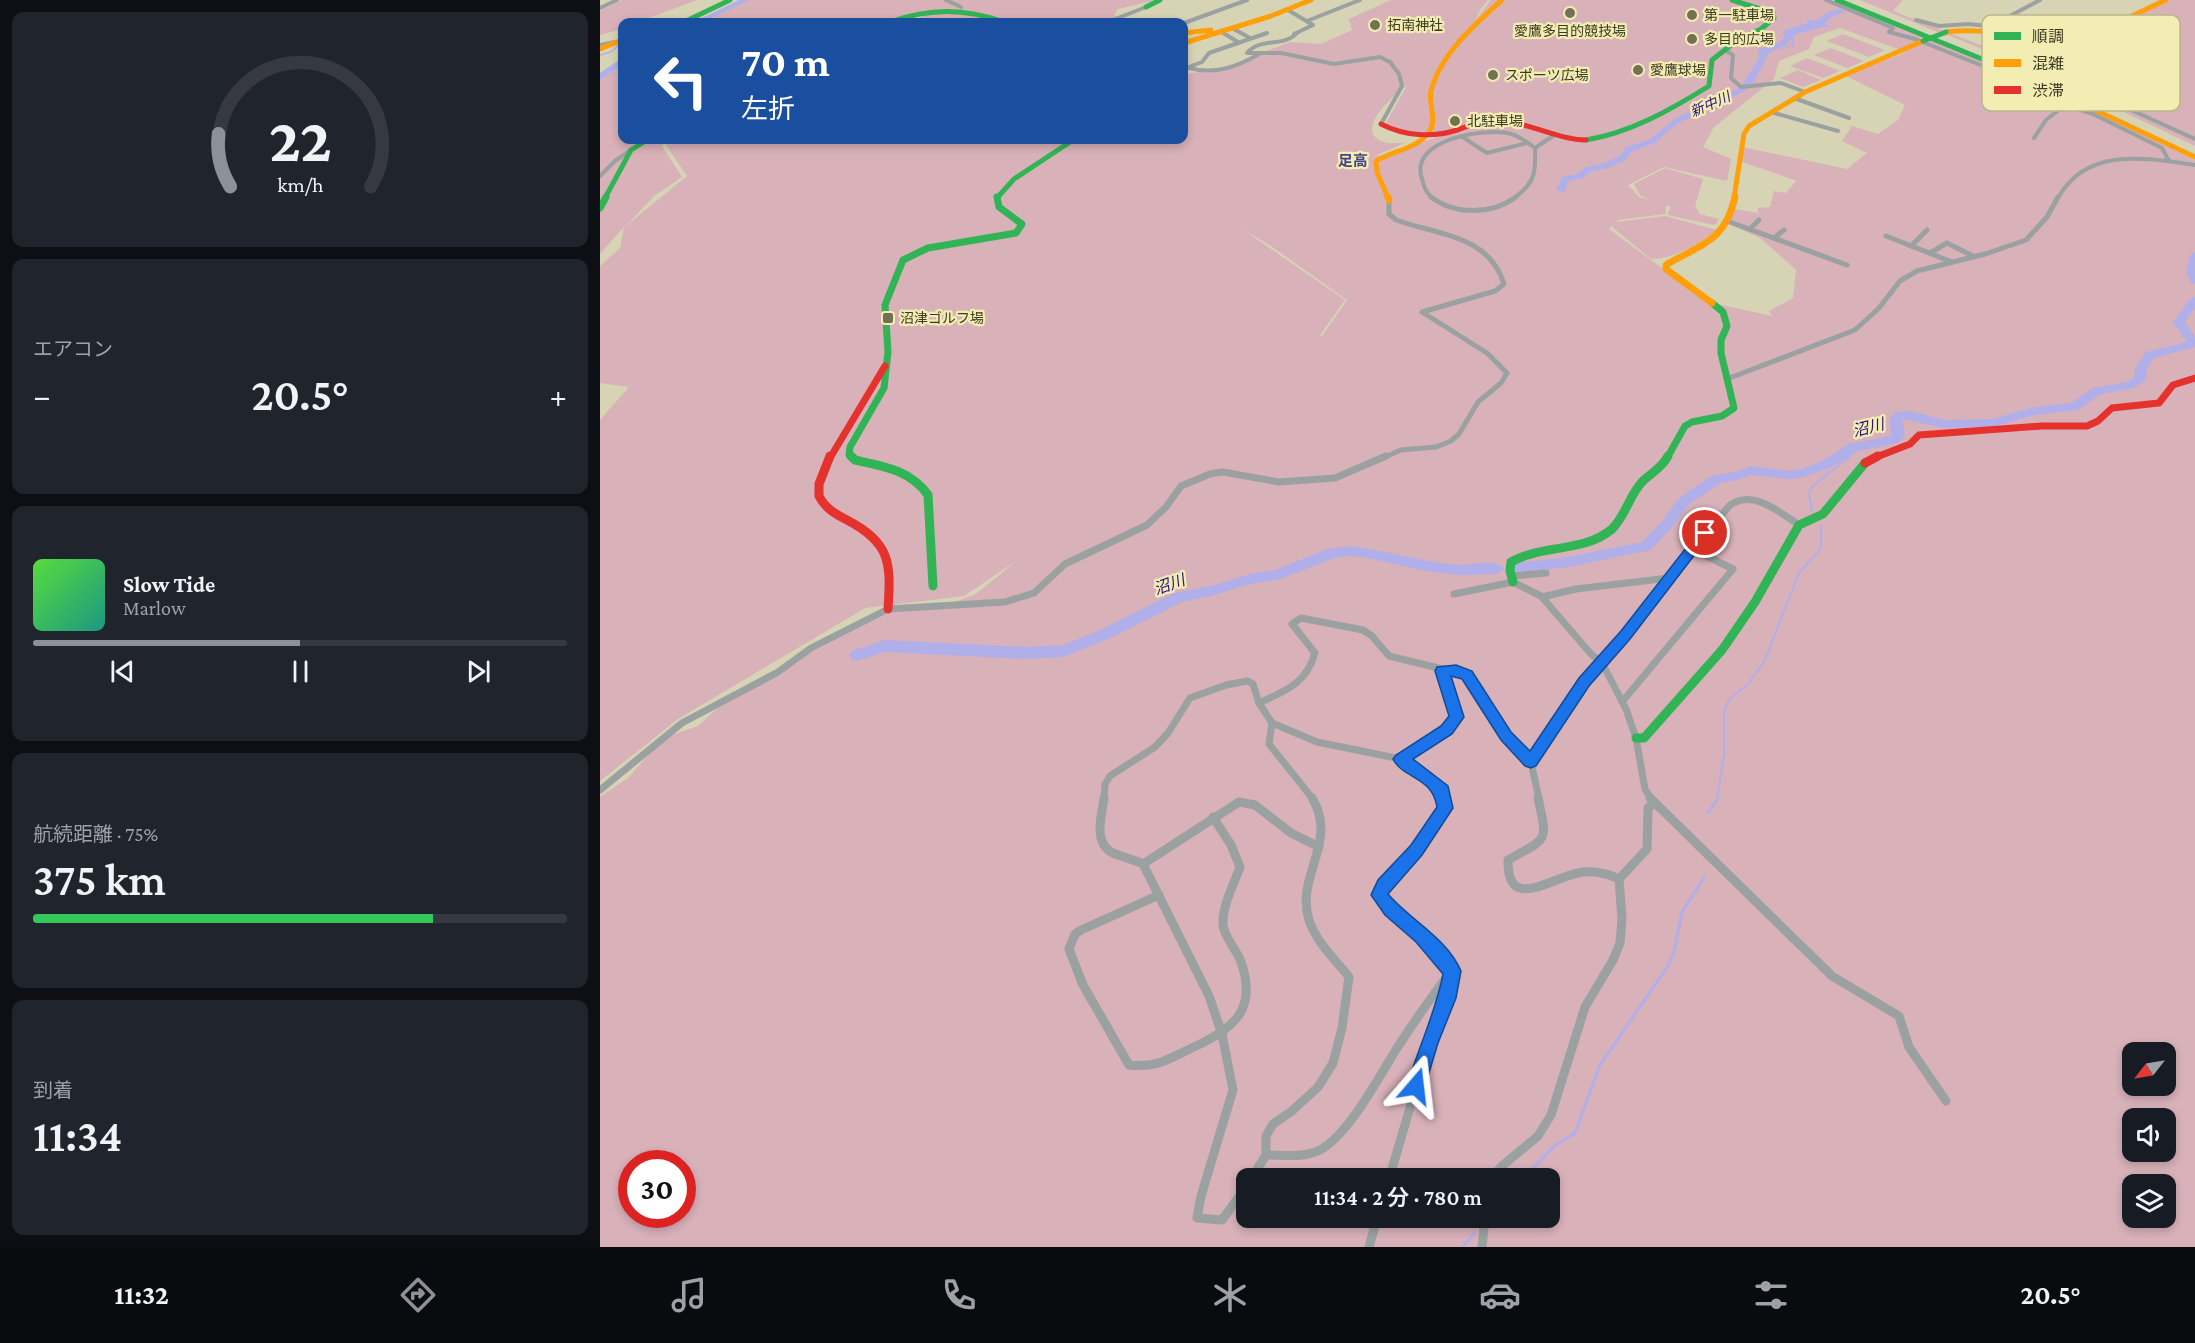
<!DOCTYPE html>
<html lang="ja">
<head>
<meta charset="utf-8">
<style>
  :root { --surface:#171b24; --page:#20242c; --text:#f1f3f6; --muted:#9ea1a6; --line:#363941; --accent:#8c9099 }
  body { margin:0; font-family:"Crimson Pro","Noto Sans JP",serif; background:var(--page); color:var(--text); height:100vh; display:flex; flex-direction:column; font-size:22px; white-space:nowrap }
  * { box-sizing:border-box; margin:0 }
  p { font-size:20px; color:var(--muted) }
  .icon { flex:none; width:33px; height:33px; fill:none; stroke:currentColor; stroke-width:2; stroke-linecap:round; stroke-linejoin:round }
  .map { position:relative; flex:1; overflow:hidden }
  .sheet { display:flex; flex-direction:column; gap:12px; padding:12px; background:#0d0f14; width:600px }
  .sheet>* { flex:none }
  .guide { position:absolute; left:18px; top:18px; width:570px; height:126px; border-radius:12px; box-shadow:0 3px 9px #0003; background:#1a4fa0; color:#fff; overflow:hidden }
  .needle { width:39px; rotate:239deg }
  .tools { position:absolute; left:1522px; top:1042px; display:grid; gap:12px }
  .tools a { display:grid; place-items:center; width:54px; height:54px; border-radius:12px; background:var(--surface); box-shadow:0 3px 9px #0003; font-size:30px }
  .speed { position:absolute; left:18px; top:1150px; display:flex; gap:12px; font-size:30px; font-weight:700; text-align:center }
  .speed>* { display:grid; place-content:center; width:78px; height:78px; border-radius:50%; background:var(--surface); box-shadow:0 3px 9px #0003; line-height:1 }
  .speed .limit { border:9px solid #d22; background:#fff; color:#111 }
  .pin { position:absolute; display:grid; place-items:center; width:51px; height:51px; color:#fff; margin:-26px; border:3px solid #fff; border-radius:50%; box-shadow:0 2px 6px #0007 }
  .me { position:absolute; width:66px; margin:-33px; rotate:17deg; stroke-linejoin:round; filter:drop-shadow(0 0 4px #0008) }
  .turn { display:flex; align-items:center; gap:21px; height:126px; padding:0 24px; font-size:27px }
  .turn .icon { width:78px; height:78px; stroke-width:2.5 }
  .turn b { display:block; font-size:42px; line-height:51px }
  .big { font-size:45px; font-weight:600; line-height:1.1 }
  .sheet .tile { flex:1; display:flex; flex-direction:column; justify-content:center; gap:9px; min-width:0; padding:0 21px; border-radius:12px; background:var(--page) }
  .sheet .dial { align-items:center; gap:0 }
  .dial svg { height:156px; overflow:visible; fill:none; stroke:var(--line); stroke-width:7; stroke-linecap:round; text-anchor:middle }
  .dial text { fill:var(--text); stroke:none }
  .song { display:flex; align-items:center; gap:18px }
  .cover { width:72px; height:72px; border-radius:9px; background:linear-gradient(135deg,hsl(110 70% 55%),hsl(170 70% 35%)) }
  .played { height:6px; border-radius:3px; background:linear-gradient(90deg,var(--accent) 50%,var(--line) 50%) }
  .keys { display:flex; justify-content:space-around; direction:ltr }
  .heat { display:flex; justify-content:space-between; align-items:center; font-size:33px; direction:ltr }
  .charge { height:9px; border-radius:4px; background:linear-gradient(90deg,#34c759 75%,var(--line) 0) }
  .trip { position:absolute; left:636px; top:1168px; width:324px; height:60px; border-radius:12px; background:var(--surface); box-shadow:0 3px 9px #0003; font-weight:600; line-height:60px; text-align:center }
  .dock { display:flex; height:96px; justify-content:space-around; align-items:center; background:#090b0e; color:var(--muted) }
  .dock .icon { width:42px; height:42px }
  .dock .active { color:var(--accent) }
  .dock b { font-size:27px; color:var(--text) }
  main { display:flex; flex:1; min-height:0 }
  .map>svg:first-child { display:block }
  .green { fill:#d8b1b9; fill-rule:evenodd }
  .water { fill:#b0afe9 }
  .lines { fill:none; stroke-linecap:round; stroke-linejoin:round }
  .stream-far2 { stroke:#b0afe9; stroke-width:1.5 }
  .stream-far1 { stroke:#b0afe9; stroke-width:2 }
  .stream { stroke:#b0afe9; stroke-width:3 }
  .river { fill:#b0afe9; fill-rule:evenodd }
  .street-far3 { stroke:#9aa1a0; stroke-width:4 }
  .street-far2 { stroke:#9aa1a0; stroke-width:5 }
  .street-far1 { stroke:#9aa1a0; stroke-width:7 }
  .street { stroke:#9aa1a0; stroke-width:9 }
  .fast-far2 { stroke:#30b455; stroke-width:5 }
  .fast-far1 { stroke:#30b455; stroke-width:7 }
  .fast { stroke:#30b455; stroke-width:9 }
  .slow-far1 { stroke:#ff9f0a; stroke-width:5 }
  .slow { stroke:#ff9f0a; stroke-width:7 }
  .jam-far2 { stroke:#e5322d; stroke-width:5 }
  .jam-far1 { stroke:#e5322d; stroke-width:7 }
  .jam { stroke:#e5322d; stroke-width:9 }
  .fast-bridge { stroke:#30b455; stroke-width:5 }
  .route { fill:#1a73e8; stroke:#114b97; stroke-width:1.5 }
  .poi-dot { fill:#727055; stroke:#f3edb3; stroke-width:2 }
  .labels { text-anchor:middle; stroke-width:4.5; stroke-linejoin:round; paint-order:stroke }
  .far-poi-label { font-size:14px; fill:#3c3a22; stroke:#f3edb3; text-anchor:start }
  .far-water-label { font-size:14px; font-style:italic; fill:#2d1181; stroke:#f3edb3 }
  .far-quarter-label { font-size:15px; font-weight:bold; fill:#454381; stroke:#f3edb3 }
  .water-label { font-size:16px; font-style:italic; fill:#2d1181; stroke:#f3edb3 }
  .key { fill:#f3edb3; stroke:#bcb788; stroke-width:1.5 }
  .key-label { font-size:16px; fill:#3c3a22 }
</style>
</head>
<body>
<main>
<section class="sheet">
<div class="tile dial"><svg viewBox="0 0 100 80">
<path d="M14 69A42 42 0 1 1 86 69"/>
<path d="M14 69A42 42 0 0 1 8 42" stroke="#8c9099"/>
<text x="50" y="56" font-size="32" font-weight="700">22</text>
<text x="50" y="72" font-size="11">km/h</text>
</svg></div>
<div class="tile"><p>エアコン</p>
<div class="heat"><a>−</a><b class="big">20.5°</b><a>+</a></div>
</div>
<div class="tile">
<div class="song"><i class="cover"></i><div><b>Slow Tide</b><p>Marlow</p></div></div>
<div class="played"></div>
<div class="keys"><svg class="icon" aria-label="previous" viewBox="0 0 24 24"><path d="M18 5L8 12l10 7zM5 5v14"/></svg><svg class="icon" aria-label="pause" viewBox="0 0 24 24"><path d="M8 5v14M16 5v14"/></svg><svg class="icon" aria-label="next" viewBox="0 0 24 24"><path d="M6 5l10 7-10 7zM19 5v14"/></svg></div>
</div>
<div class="tile"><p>航続距離 · 75%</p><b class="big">375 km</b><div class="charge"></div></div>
<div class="tile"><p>到着</p><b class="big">11:34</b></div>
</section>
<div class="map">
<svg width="1595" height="1247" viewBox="0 0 1595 1247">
  <rect width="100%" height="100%" fill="#d7d4b5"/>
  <g class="green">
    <path d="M22,0H97L38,22H22V29L0,35V11Z"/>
    <path d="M145,0H552V1L518,9L514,15L523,22H312L333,10L304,22H87H100Z"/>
    <path d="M791,0H888L880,10L875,21L891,0H1230L1329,38L1340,33L1260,0H1303L1293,11L1393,50L1419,49L1498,35L1558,0H1595V146L1450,77L1348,35L1334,39L1483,106L1595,160V1247H0V797L28,778L63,738L98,726L132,695L203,654L286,611L347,605L376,594L419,559L364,596L265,608L78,719L0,781V420L29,387L0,383V266L20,248L24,227L0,254V80L22,65V140H68L62,146L82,177L54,196L26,226L87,176L66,145L71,140H584V77L591,73L635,68L647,63L654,56L690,42L721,44L752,30L749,19ZM1240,28L1306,52L1246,76L1305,105L1298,120L1278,134L1252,126L1242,141L1267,153L1247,169L1142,147L1139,161L1200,182L1196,181L1186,193L1174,191L1170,207L1158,208V213L1134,209L1129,221L1133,226L1160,238L1196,270L1193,298L1169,311L1172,316L1108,302L1009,229L1018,220L1066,214V205L1071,207L1067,215L1115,225L1119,219L1100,214L1095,206L1103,179L1065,168L1034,184L1040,195L1049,200L1039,197L1028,185L1064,167L1127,181L1131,159L1103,147L1114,127L1174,79L1179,61L1209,49L1214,37ZM807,85L785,125L795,129L839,136L779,158L777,155L805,143C797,142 789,145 781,141C754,128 796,94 807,85ZM642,229L671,246L747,300L722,336L720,335L745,300ZM1533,1053H1566V1086H1533ZM1533,1119H1566V1152H1533ZM32,1164H82V1215H32ZM646,1179H950V1218H646ZM1533,1185H1566V1218H1533Z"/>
    <path d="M1243,34L1285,50L1269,57L1227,41Z"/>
    <path d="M1231,48L1264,61L1247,68L1214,55Z"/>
    <path d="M1207,58L1240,71L1223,78L1190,66Z"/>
    <path d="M1198,70L1221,80L1203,87L1180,78Z"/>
    <path d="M1065,216L1117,230C1099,243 1075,259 1051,259L1012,227L1016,222Z"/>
  </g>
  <path class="water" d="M1209,19L1233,27H1222L1194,35V46L1172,51L1165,57L1164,55L1172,50L1191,46L1192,40L1186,39L1183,31L1207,24Z"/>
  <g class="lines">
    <g class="stream-far2">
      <path d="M0,55L11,52L22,42"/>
      <path d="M1249,451V458"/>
    </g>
    <g class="stream-far1">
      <path d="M1212,511L1209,493L1212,487L1250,456"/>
      <path d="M1117,799L1124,755V712L1129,700L1148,684L1164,662L1199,573L1221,548V525"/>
    </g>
    <g class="stream">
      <path d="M1108,813L1118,798"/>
      <path d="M923,1179L954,1146L975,1133L1000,1065L1068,966L1074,952L1082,912L1104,878"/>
      <path d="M863,1247L875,1232"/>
    </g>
    <g class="river">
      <path d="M139,0H149L103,22H94Z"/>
      <path d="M1239,9L1246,11L1230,18L1226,23L1195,33L1187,45L1166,52L1168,55L1154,81L1145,91L1082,121L1065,133L1056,143L1032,151L1026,160L1008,168L992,171L983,178L969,181L964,192L956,190L962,177L977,174L986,167L1002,164L1020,156L1026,147L1050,139L1076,118L1141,87L1159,58L1158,50L1181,41L1189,29L1220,19L1224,14Z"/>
      <path d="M19,60H22V65L0,80V73Z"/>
      <path d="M1595,252V284L1591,283L1586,272L1590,255Z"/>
      <path d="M1595,297V308L1585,322L1595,337V347L1554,358L1547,368L1546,380L1534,388L1501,394L1478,410L1435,415L1392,427L1344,428L1302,419L1305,436L1298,443L1258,451L1232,467L1204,477L1188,479L1152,475L1137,480L1120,483L1088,505L1074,525L1051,550L968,567L917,573L910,568L917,563L968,557L1042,542L1064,519L1078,499L1111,476L1135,472L1151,466L1188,471L1202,469L1222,461L1249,444L1289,436L1292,435L1289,420L1295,412L1310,411L1344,420L1392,419L1434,407L1471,403L1493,388L1527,382L1534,378L1535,368L1546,352L1587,342L1573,322L1591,298Z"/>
      <path d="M750,546C787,550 823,563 860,565C872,565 897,558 904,569L897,574L861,575L825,571L768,558L750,556L735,558L677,580L650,584L611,596L582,602L508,639L464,657L425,659L285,652L257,661L252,659L249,655L252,651L285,640L425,647L463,645L498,631L574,593L611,586L650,574L675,570L728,549Z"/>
    </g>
    <g class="street-far3">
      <path d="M346,0L361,7"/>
      <path d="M1226,0L1293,28L1289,32L1315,39L1416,79"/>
      <path d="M0,8L17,0"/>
      <path d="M688,10L713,25L694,34"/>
      <path d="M1316,20L1339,26L1368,24L1388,26"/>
      <path d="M707,21L760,0"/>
      <path d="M517,22L513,20L546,7"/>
      <path d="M584,23L647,0"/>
      <path d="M632,28L650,38"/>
      <path d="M1387,28L1440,0"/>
      <path d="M620,31L638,42"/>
      <path d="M697,33C683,48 660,37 647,53H681L734,64L780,57L790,62L799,74L802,86L781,124"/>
      <path d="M0,45L15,42"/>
      <path d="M1388,47L1410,49L1462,37"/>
      <path d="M1125,50L1133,55L1131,78L1141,87L1181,83L1205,92"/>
      <path d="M589,68C615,75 637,67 659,54"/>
      <path d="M584,69L602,62L609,53L667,33"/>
      <path d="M1498,95L1595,139"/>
      <path d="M1194,98L1249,118"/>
      <path d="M1171,112L1238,131"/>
      <path d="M861,136L887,153L927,143"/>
      <path d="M1434,138L1446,120L1465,105L1493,114L1562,148L1569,161"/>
      <path d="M935,148L953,136"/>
      <path d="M0,176L15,161L31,150"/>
      <path d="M833,198C826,193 824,187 822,179C808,139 886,127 911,134C920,136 928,143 935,148"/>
      <path d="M914,198C935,183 936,173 935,148"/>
      <path d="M1458,198C1487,146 1545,158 1595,165"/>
    </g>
    <g class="street-far2">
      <path d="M831,197C855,215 891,215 916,197"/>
      <path d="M1127,221L1247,265"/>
      <path d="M1150,229L1159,220"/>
      <path d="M1286,236L1352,262"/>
      <path d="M1174,238L1184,230"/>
      <path d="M1311,246L1327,230"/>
      <path d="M1330,253L1347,243L1373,256"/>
      <path d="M1127,379L1255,330L1279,308L1300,281L1317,271L1385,254L1426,240L1447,217L1458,197"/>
      <path d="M783,458L801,450L836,447L851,441L859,434L878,402L901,383L907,373L887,353L822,312L895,291L904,284C889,235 838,235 796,220L789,214V200"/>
    </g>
    <g class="street-far1">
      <path d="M911,576L946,573"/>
      <path d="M854,594L913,582L941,596L991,654L1002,663L1026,709L1036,738L1045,789L1051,799"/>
      <path d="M942,597L976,589L1069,578"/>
      <path d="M1022,702L1133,569L1092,549"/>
      <path d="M659,703C685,691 707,683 715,653L692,624L701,618L763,630L772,636L789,656L867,675L906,736L931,762L939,799"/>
      <path d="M672,723L669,744L713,799"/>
      <path d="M801,759L846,730L856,717L842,671"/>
      <path d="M931,762L984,682L1025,635L1129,506C1152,488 1179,512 1199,525"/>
      <path d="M0,790L82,723L178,672L211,648L288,609L405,602L434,593L465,564L547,525L566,507L581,486L610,474L623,472L679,482L735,478L786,456"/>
      <path d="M504,799L505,784L510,776L555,747L568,733L590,698L626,685L648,681L653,684L659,703L672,723L717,742L801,759L842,791L843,799"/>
    </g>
    <g class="street">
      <path d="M504,798C502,815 493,841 511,852C521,857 533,859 543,864L609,996L622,1034L633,1090L601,1196L597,1218L622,1220L646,1187"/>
      <path d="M938,798C948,844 948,837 908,860C907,912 949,879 978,873C991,870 1007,873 1019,879"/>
      <path d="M1050,798L1232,976L1299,1016L1309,1047L1346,1101"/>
      <path d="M543,864L639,802L655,805L691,833L719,847"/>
      <path d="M559,895L481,930L475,934L469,949L483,985L529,1065C558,1068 568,1059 594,1047C633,1029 658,1010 641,962C637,950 624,937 623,925C622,906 634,884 640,867L631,845L613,817"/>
      <path d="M666,1155C684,1155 704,1158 720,1150C749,1134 779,1077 797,1048C814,1022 831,997 850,973"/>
      <path d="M651,1179L666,1155V1136L673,1124L692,1111L718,1087L733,1063L742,1028L749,977C735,959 716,942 709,920C695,876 739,842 712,798"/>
      <path d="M789,1179L829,1043L847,998L852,971L822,936L791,909L779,895L783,885L817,850L845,808L843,798"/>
      <path d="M890,1179L902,1166L938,1136L951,1115L985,1007L1013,960L1020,943L1022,919L1019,879L1047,849L1048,808L1054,803"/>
      <path d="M769,1247L777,1218"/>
      <path d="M882,1247L885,1218"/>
    </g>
    <g class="fast-far2">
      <path d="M1237,0L1409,70L1491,108"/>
      <path d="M546,7L560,0"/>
      <path d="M84,22L130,0"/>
      <path d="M290,22C330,8 364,8 404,22"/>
      <path d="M986,140C1030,133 1072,109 1109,86L1112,60L1135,42L1161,29L1174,18L1173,13L1132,0"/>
      <path d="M5,198L31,150L47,140"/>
      <path d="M397,198L414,179L473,140"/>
    </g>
    <g class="fast-far1">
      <path d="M0,208L6,197"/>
      <path d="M252,458L249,455L250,447L284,388L288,352L285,305L303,260L328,248L416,233L422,224L399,207L397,197"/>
      <path d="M1067,458L1085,426L1092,422L1122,416L1134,408L1121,353V340L1127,326L1123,312L1112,303"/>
    </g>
    <g class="fast">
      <path d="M251,456L255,460C283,466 310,470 328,495L333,586"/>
      <path d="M913,582L910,571L911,562C942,544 984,553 1012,529C1026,515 1029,496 1042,482C1051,473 1062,468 1068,456"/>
      <path d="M1036,738H1044L1122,650L1155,602L1199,525L1223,514L1265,463"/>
    </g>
    <g class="slow-far1">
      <path d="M1346,32C1385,27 1423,39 1462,37C1499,35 1533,15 1566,0"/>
      <path d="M584,33L611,30"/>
      <path d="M584,43L671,16L711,0"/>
      <path d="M0,49L22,40"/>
      <path d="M1491,108L1595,157"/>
      <path d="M788,198L777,172L776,161C792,151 817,149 829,132C838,120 828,105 831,91C840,55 875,24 902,0"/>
      <path d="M1134,198L1144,134L1149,126L1205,92L1323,41"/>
    </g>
    <g class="slow">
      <path d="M788,197L789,200"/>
      <path d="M1112,303L1066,269V265C1101,244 1125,242 1135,197"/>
    </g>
    <path class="jam-far2" d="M781,124C804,136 832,138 857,130C869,126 879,120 892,120C925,120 953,139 986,140"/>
    <g class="jam-far1">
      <path d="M230,458L285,366"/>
      <path d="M1274,458L1310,444L1319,435L1442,426H1487L1498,421L1512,408L1559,403L1573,385L1595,378"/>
    </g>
    <g class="jam">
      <path d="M230,456L219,484V496C225,508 235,514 247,520C291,543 291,563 288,609"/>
      <path d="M1265,463L1278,456"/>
    </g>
    <path class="fast-bridge" d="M1323,41L1346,32"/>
  </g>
  <path class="route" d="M1105,528L1111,533L1109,536L1030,639L989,686L936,766L931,768L925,766L901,740L862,679L851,676L864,717L852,734L813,759L848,786L853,808L822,855L788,894C810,920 847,938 861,971L856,998L838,1043L823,1093L816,1095L810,1093L807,1086C818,1048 836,1012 843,974L816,942L785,915L771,895L778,880L811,845L837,807C832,776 803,779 793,759L796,755L841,726L849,716L835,671L837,667L856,665L872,671L911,732L930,751L979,678L1021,631L1100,530Z"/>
  <g class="poi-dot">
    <circle cx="970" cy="13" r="6"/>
    <circle cx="1092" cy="15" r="6"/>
    <circle cx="775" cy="25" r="6"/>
    <circle cx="1092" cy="39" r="6"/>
    <circle cx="1038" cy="70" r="6"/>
    <circle cx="893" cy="75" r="6"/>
    <circle cx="855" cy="121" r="6"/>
    <rect x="282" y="312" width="12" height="12" rx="3"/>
  </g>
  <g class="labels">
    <g class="far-poi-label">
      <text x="1104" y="20">第一駐車場</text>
      <text x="787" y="30">拓南神社</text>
      <text x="970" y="36" text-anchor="middle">愛鷹多目的競技場</text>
      <text x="1104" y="44">多目的広場</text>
      <text x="1050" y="75">愛鷹球場</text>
      <text x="905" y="80">スポーツ広場</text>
      <text x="867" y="126">北駐車場</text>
      <text x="300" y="323">沼津ゴルフ場</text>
    </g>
    <g class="far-water-label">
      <text transform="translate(1110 104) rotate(-24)" y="5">新中川</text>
    </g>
    <g class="far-quarter-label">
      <text x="753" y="166">足高</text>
    </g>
    <g class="water-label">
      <text transform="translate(1268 427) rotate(-14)" y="6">沼川</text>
      <text transform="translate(569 584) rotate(-20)" y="6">沼川</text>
    </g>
  </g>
  <rect x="1382" y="15" width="198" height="96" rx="9" class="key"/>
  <rect x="1394" y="32" width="27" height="8" fill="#30b455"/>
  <rect x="1394" y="59" width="27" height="8" fill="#ff9f0a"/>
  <rect x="1394" y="86" width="27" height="8" fill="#e5322d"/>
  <g class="key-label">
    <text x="1432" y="42">順調</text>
    <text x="1432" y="69">混雑</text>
    <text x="1432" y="96">渋滞</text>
  </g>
</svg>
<div class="tools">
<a><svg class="needle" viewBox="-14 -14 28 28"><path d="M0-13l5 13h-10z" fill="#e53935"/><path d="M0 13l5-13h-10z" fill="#9ea1a6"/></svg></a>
<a><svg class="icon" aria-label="sound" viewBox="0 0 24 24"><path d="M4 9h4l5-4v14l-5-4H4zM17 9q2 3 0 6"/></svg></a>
<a><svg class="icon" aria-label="layers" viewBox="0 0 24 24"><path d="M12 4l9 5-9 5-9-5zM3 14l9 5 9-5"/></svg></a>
</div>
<div class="speed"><div class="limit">30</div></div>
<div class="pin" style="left:1105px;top:533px;background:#d93025"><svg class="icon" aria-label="arrive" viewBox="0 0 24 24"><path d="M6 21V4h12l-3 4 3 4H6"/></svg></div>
<svg class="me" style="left:816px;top:1086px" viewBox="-20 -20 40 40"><path d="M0-17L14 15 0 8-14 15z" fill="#1a73e8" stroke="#fff" stroke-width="4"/></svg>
<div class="trip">11:34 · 2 分 · 780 m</div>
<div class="guide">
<div class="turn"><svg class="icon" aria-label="left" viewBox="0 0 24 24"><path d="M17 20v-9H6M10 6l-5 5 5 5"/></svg><div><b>70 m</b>左折</div></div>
</div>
</div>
</main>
<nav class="dock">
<b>11:32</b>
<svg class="icon active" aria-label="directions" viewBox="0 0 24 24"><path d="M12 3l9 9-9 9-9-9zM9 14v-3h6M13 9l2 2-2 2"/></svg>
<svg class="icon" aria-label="music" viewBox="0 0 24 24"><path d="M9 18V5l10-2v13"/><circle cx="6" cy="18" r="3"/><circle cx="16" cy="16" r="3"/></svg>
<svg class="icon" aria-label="phone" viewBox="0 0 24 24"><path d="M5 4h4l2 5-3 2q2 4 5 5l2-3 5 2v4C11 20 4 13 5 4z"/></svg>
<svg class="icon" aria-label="climate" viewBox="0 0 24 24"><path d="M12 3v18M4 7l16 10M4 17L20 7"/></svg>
<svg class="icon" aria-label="car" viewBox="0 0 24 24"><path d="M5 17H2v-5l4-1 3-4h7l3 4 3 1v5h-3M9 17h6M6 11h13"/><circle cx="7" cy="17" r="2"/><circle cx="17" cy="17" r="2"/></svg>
<svg class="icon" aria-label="filters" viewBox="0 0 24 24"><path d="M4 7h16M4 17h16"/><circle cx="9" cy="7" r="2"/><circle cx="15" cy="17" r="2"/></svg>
<b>20.5°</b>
</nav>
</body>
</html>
